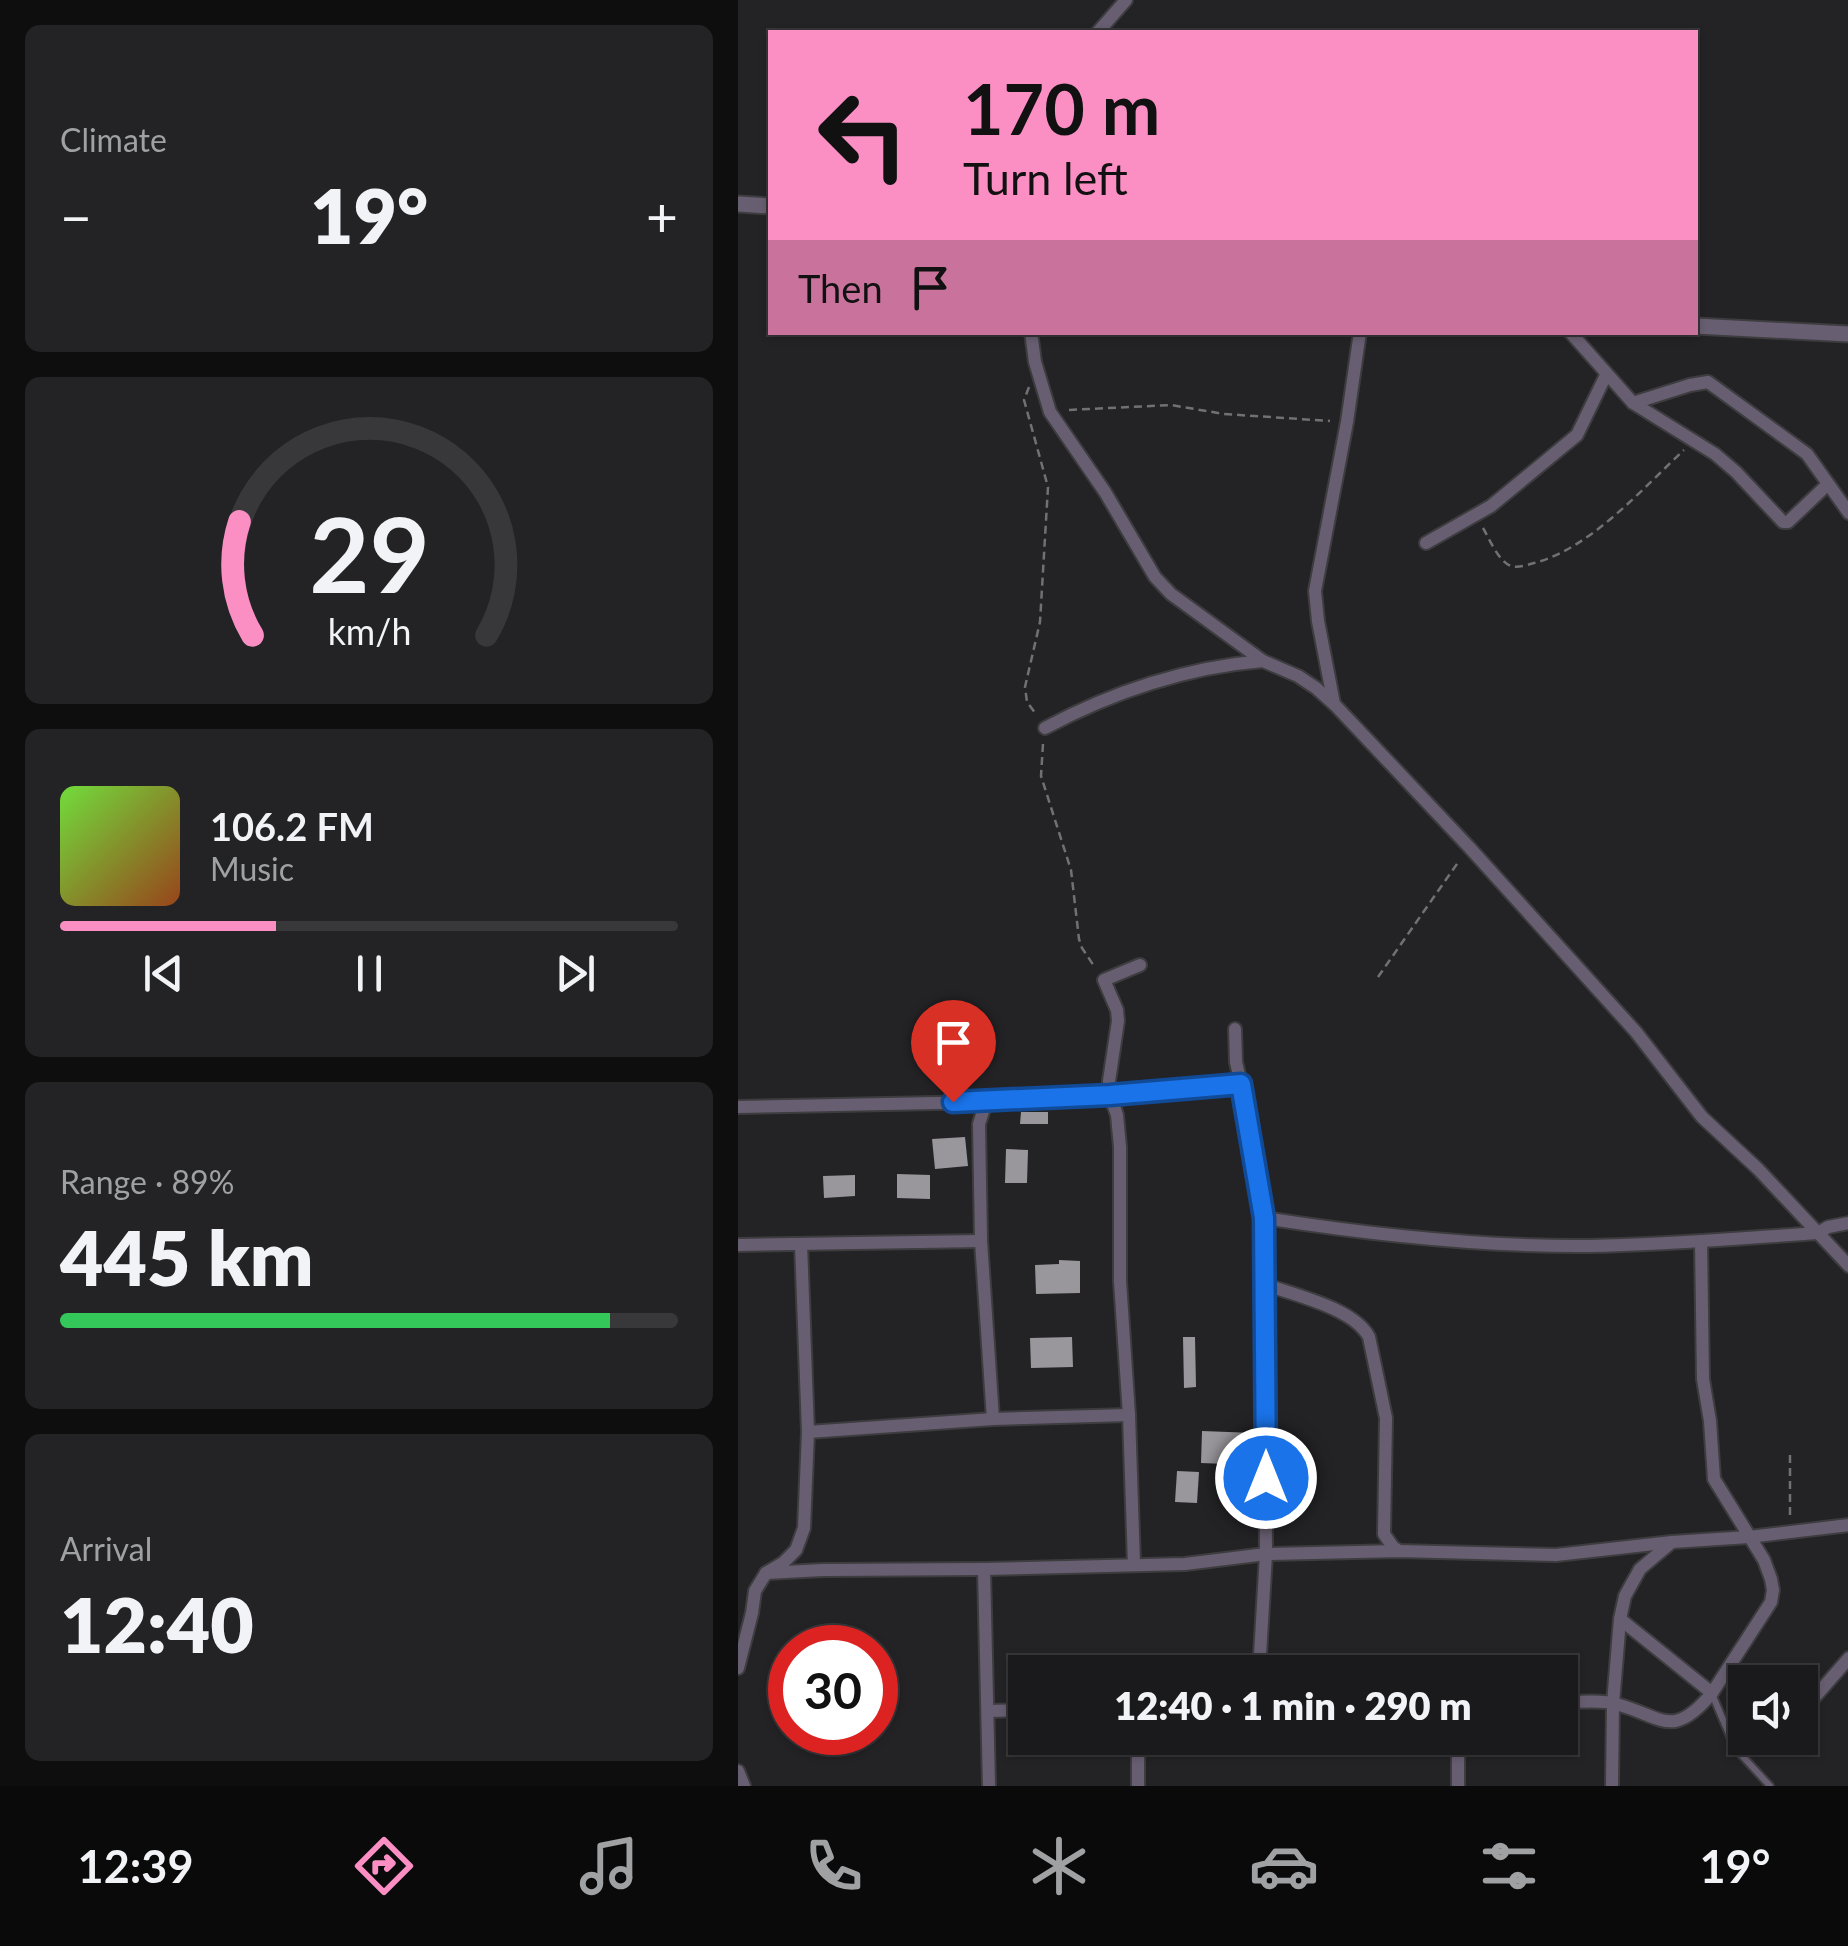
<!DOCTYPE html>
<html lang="en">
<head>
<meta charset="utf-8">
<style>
  :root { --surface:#1a1a1c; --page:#232325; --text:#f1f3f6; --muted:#9fa1a3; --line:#38383b; --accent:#fb8fc4 }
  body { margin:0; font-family:Lato,sans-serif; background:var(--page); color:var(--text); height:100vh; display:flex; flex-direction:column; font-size:38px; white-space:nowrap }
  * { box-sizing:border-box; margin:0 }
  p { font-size:32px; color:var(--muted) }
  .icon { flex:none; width:55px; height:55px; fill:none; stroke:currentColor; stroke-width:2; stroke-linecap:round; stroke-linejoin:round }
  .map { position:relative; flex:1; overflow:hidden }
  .details { display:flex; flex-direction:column; gap:25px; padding:25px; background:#0e0e0f; width:738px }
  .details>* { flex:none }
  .guide { position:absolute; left:30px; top:30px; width:930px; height:305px; border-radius:0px; box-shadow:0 2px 8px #0004,0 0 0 2px var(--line); background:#fb8fc4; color:#111; overflow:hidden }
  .buttons { position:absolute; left:990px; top:1665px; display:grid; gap:20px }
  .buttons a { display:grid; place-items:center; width:90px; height:90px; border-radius:0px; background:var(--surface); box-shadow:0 2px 8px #0004,0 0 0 2px var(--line); font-size:50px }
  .speed { position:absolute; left:30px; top:1625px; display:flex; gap:20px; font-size:50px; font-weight:700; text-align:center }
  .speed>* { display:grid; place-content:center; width:130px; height:130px; border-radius:50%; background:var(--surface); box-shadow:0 2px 8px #0004,0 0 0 2px var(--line); line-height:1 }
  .speed .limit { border:15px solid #d22; background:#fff; color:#111 }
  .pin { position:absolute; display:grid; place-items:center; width:85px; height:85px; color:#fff; margin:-102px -42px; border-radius:50% 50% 50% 0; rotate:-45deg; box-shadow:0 0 10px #0007 }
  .pin .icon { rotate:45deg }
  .me { position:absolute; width:110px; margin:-55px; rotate:0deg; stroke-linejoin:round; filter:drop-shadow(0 0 8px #0008) }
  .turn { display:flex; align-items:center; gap:35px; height:210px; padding:0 30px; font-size:45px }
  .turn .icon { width:130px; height:130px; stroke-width:2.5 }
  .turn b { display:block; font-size:70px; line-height:85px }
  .then { display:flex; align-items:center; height:95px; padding:0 30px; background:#0003; gap:20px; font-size:38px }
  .big { font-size:75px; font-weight:800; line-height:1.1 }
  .details .tile { flex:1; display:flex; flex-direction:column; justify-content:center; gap:15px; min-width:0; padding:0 35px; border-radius:15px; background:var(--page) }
  .details .dial { align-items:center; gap:0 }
  .dial svg { height:260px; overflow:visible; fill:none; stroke:var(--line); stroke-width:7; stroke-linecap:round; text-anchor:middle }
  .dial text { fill:var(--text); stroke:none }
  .song { display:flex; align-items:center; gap:30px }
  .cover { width:120px; height:120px; border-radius:15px; background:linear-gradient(135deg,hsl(100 70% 55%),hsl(20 70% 35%)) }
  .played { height:10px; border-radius:5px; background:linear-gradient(90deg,var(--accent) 35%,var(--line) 35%) }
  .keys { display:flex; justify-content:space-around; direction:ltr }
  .heat { display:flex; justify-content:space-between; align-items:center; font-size:55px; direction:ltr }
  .charge { height:15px; border-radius:8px; background:linear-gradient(90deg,#34c759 89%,var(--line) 0) }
  .trip { position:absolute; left:270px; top:1655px; width:570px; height:100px; border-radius:0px; background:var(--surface); box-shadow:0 2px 8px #0004,0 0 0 2px var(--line); font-weight:800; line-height:100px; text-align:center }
  .dock { display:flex; height:160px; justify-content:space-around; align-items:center; background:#0a0a0b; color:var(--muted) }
  .dock .icon { width:70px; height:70px }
  .dock .selected { color:var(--accent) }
  .dock b { font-size:45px; color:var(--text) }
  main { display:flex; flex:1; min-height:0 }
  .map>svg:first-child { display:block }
  .building { fill:#9a979c }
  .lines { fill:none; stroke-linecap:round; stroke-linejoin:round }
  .service-casing { stroke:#3d3c3f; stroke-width:10 }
  .minor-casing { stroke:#3d3c3f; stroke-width:16 }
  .tertiary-casing { stroke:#3d3c3f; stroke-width:19 }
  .path { stroke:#717072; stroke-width:2.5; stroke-dasharray:8 5; stroke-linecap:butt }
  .service { stroke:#685e71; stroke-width:6 }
  .minor { stroke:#685e71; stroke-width:12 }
  .tertiary { stroke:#685e71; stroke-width:15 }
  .route-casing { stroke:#114b97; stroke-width:25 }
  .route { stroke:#1a73e8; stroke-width:18 }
</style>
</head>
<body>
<main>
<section class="details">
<div class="tile"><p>Climate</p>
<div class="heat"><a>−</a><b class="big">19°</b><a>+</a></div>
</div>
<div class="tile dial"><svg viewBox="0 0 100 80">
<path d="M14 69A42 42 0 1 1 86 69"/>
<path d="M14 69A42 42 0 0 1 10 34" stroke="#fb8fc4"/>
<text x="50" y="56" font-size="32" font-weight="700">29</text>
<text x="50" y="72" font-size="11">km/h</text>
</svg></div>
<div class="tile">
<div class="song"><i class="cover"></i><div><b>106.2 FM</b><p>Music</p></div></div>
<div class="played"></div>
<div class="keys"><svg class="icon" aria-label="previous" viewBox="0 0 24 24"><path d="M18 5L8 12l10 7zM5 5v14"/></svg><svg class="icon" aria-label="pause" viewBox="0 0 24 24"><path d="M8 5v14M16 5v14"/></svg><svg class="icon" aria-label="next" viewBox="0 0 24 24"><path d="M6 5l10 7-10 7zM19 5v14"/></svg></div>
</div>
<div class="tile"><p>Range · 89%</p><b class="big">445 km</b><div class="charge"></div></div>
<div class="tile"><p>Arrival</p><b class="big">12:40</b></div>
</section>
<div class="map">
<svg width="1111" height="1786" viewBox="0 0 1111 1786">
  <rect width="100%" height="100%" fill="#232225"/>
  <g class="building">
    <path d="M283,1112H310V1124H282Z"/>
    <path d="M227,1137L230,1166L197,1169L194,1139Z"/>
    <path d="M268,1149L290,1150L289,1183H267Z"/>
    <path d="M159,1174L192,1175V1199L159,1198Z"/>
    <path d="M117,1175V1196L86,1198L85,1176Z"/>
    <path d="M321,1260L342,1261V1293L298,1294L297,1265L321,1264Z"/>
    <path d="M334,1337L335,1367L293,1368L292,1338Z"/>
    <path d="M445,1337H457L458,1387L446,1388Z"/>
    <path d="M464,1431L517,1433L515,1465L463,1463Z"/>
    <path d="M439,1471L461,1472L459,1503L437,1502Z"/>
  </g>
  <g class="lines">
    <g class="service-casing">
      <path id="service" d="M974,1694L997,1748L1032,1786"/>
    </g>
    <g class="minor-casing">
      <g id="minor">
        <path d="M360,32L388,0"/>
        <path d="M293,332L297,362L312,412L367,492L417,577L433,594L525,661L560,676L578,688L597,705L731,847L898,1032L964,1117L1020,1169L1111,1266"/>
        <path d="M832,332L895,403L977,454L998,472L1045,522H1050L1090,484"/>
        <path d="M895,403L952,385L970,382L1069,454L1111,513"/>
        <path d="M688,543L753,506L839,435L868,375"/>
        <path d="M596,704L580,621L577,591L609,422L622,332"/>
        <path d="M307,728C374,692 450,667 525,661"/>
        <path d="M497,1029L498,1062L503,1084"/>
        <path d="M248,1102L241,1124L243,1241L255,1419"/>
        <path d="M0,1107L248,1102L503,1084L526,1218L528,1554L521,1672"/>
        <path d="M526,1218C634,1235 743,1247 852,1246C928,1245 1005,1238 1080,1233L1090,1227L1111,1223"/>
        <path d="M0,1245L243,1241"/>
        <path d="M526,1284C556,1295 616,1308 631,1337L648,1418L646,1534L655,1547L661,1551"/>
        <path d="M70,1432L255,1419L391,1415"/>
        <path d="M396,1565L391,1415L382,1281V1147L379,1115L372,1095L371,1081L380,1021L379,1010L366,980L402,965"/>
        <path d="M246,1569L251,1786"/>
        <path d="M28,1573L85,1570L246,1569L447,1564L528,1554L661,1551L818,1555L934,1542"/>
        <path d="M882,1619L974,1693"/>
        <path d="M0,1668L14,1613L17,1591L28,1573L45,1563L58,1550L66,1528L70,1432L63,1244"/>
        <path d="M822,1702C840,1703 861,1699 878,1704C924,1716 934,1741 974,1693L1033,1602L1035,1590L1033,1579L1026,1560L976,1479L972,1421L965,1379L963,1241"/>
        <path d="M250,1711L288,1710"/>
        <path d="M1062,1714L1111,1658"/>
        <path d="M720,1738V1786"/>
        <path d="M0,1771L6,1786"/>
        <path d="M400,1786V1738"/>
        <path d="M874,1786L875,1703L882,1619L887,1596L902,1569L934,1542L1011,1537L1111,1525"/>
      </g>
    </g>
    <g class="tertiary-casing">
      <g id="tertiary">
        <path d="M0,204L32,206"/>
        <path d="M958,326L1111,334"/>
      </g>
    </g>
    <g class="path">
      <path d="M291,387L286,400L310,487L302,622L287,687L289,702L298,714"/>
      <path d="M331,410L433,405L486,414L592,421"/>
      <path d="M745,528C751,538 760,561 773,566C780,568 789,565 796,563C852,549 905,488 946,450"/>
      <path d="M305,744L303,776L333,870L341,939L344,948L356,966"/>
      <path d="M640,977L721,861"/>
      <path d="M1052,1515V1454"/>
    </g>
    <use href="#service" class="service"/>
    <use href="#minor" class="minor"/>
    <use href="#tertiary" class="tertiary"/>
  </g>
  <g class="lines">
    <g class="route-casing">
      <path id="route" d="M215,1102L372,1095L503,1084L526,1218L528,1478"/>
    </g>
    <use href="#route" class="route"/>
  </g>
</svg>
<div class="buttons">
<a><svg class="icon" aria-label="sound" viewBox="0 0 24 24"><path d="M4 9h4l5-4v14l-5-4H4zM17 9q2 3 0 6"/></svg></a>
</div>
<div class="speed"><div class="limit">30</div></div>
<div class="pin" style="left:215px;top:1102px;background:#d93025"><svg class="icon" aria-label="arrive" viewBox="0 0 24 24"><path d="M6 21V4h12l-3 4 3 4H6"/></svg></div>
<svg class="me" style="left:528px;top:1478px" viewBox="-20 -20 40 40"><circle r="17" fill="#1a73e8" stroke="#fff" stroke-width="3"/><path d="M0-11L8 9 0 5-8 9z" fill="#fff"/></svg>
<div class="trip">12:40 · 1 min · 290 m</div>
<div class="guide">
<div class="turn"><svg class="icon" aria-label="left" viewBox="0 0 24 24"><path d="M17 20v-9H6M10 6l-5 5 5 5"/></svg><div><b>170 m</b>Turn left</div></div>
<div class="then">Then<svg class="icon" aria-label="arrive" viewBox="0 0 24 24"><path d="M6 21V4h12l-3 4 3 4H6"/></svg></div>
</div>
</div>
</main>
<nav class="dock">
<b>12:39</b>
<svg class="icon selected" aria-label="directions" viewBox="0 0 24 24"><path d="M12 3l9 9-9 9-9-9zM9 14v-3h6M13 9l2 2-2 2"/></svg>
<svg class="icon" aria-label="music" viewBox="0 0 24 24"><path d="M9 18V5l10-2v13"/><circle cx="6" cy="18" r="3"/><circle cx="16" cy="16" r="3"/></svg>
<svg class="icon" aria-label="phone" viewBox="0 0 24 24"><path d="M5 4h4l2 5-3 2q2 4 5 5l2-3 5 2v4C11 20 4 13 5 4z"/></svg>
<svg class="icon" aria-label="climate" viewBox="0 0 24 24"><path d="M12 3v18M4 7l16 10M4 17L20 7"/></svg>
<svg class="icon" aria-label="car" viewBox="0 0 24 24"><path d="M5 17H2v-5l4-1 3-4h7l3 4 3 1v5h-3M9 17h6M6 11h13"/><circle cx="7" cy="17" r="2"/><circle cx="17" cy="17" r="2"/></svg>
<svg class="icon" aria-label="filters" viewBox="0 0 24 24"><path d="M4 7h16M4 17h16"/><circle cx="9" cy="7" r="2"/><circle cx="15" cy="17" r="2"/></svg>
<b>19°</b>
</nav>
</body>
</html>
